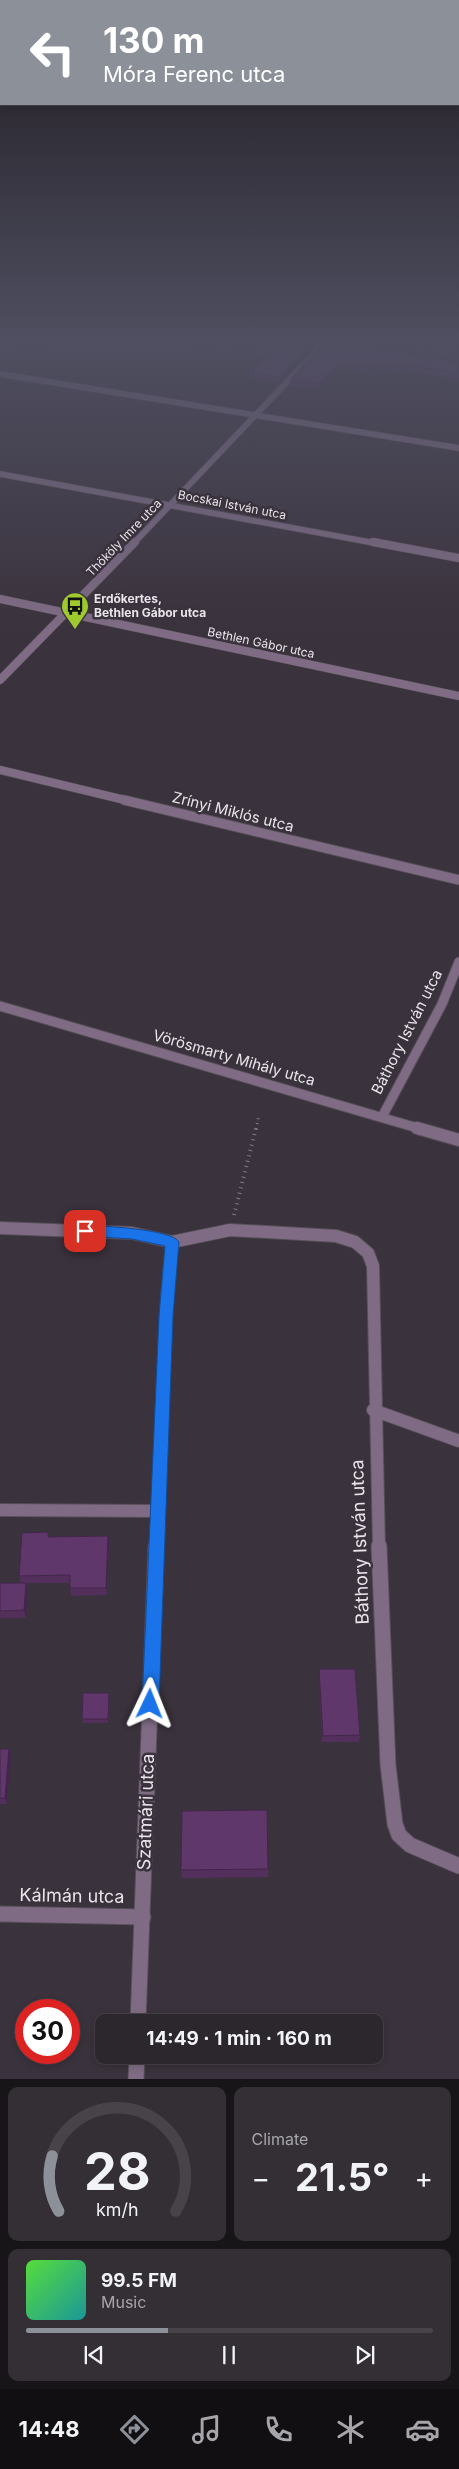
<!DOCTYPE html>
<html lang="en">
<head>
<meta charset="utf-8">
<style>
  :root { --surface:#2c262d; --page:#342e35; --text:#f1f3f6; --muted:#a6a5aa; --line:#484349; --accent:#8c9099 }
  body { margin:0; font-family:Inter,sans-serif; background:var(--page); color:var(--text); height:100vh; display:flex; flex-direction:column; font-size:19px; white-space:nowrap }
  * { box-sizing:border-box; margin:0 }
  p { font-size:16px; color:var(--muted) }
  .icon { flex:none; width:28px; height:28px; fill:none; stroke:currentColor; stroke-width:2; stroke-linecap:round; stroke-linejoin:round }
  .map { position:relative; height:2079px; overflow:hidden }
  .drawer { display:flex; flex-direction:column; gap:8px; padding:8px; background:#181519; flex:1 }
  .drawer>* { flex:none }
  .top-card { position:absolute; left:0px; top:0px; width:460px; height:105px; box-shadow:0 2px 8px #0003,0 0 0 1px var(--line); background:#8c9099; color:#fff; overflow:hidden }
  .speed { position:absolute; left:15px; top:1999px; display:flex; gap:10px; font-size:25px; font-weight:700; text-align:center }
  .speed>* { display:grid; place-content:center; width:65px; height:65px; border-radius:50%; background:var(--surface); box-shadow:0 2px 8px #0003,0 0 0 1px var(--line); line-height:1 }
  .speed .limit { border:8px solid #d22; background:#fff; color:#111 }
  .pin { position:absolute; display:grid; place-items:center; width:42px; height:42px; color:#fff; margin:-21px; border-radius:10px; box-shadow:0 2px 8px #0006 }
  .me { position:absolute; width:55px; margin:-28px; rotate:2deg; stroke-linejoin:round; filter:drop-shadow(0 0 4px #0008) }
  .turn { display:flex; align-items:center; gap:18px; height:105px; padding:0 20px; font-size:22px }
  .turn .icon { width:65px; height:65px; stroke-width:2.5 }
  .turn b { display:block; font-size:35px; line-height:42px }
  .big { font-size:38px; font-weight:700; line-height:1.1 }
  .drawer .widget { flex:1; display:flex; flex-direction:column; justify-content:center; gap:8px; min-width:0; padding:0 18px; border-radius:10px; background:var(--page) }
  .drawer .dial { align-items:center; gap:0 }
  .dial svg { height:130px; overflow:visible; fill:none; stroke:var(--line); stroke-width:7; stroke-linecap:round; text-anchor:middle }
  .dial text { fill:var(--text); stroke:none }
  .song { display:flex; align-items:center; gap:15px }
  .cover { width:60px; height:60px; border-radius:8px; background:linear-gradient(135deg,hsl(110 70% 55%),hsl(180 70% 35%)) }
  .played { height:5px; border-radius:2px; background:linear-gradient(90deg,var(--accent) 35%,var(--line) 35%) }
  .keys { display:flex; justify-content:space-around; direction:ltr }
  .heat { display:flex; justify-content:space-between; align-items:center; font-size:28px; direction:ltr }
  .drawer .tiles { flex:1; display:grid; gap:8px; grid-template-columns:1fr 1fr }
  .widget:last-child { grid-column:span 2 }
  .trip { position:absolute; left:95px; top:2014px; width:288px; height:50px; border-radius:10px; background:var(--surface); box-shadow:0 2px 8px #0003,0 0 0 1px var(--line); font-weight:700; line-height:50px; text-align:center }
  .tabs { display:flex; height:80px; justify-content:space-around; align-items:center; background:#120f12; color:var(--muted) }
  .tabs .icon { width:35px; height:35px }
  .tabs .selected { color:var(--accent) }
  .tabs b { font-size:22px; color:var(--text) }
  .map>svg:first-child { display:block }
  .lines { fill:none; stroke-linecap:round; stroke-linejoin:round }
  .street-far4-casing { stroke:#564e58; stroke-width:7 }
  .street-far3-casing { stroke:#564e58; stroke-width:9 }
  .street-far2-casing { stroke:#564e58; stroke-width:11 }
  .street-far1-casing { stroke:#564e58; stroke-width:14 }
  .street-casing { stroke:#564e58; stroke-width:17 }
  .secondary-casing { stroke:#564e58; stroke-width:7 }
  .path-far1 { stroke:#827b84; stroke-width:3; stroke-dasharray:1 4; stroke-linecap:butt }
  .path { stroke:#827b84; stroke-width:4; stroke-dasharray:1 4.5; stroke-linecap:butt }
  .street-far4 { stroke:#7f6c84; stroke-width:5.5 }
  .street-far3 { stroke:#7f6c84; stroke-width:8 }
  .street-far2 { stroke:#7f6c84; stroke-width:9 }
  .street-far1 { stroke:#7f6c84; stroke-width:12 }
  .street { stroke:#7f6c84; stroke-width:15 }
  .secondary { stroke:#a889b0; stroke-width:5.5 }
  .wall { fill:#532f5c }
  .shaded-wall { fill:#43264b }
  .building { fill:#60376b; stroke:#43264b }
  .route { fill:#1a73e8; stroke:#114b97 }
  .labels { text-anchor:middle; stroke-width:5; stroke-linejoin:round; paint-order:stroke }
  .far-street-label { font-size:12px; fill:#e9e4ea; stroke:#3a323c }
  .far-poi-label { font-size:12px; font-weight:bold; fill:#e9e4ea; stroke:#3a323c; text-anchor:start }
  .street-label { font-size:15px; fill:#e9e4ea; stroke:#3a323c }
  .near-street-label { font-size:18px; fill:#e9e4ea; stroke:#3a323c }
</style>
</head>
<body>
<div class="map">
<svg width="459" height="2079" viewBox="0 0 459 2079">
  <rect width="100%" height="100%" fill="#3a323c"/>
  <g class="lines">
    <g class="street-far4-casing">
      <g id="street-far4">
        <path d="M0,374L459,448"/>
        <path d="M0,474L380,544"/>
        <path d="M133,544L323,344"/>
      </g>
    </g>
    <g class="street-far3-casing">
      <g id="street-far3">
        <path d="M373,542L459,558"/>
        <path d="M0,599L459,696"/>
        <path d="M0,680L135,542"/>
        <path d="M0,770L129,801"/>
      </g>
    </g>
    <g class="street-far2-casing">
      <g id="street-far2">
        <path d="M124,800L459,880"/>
        <path d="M0,1006L421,1129"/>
        <path d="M382,1117L442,1004L459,962"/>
      </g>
    </g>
    <g class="street-far1-casing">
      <g id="street-far1">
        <path d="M417,1128L459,1140"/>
        <path d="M0,1228L132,1233L172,1242L230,1230L336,1236L355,1242L368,1253L373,1266L379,1547"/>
        <path d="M373,1410L459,1441"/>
        <path d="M0,1510L157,1511"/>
        <path d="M156,1547L167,1297L172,1242"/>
      </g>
    </g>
    <g class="street-casing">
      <g id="street">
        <path d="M379,1546L388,1765L395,1824L399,1835L410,1845L459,1866"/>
        <path d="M0,1914L143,1917"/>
        <path d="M138,2022L156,1546"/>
        <path d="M136,2079L137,2055"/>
      </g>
    </g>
    <g class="secondary-casing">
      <path id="secondary" d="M303,341L336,346"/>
    </g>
    <path class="path-far1" d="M256,1129L259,1115"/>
    <path class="path" d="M234,1215L256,1128"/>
    <use href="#street-far4" class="street-far4"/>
    <use href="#street-far3" class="street-far3"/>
    <use href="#street-far2" class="street-far2"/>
    <use href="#street-far1" class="street-far1"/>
    <use href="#street" class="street"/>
    <use href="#secondary" class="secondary"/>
  </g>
  <g class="wall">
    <path d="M14,341H51L41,348L15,344Z"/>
    <path d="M165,341H314L313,347L279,383L251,378V372L265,358L256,357V355H253L254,350H252V348L219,343L214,347Z"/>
    <path d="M335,341H459V359Z"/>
    <path d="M325,343L459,362V380L402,371L400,373L372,369L368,373L339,369L318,390L290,385L291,379Z"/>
    <path d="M108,1536L109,1544L107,1595L71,1596L70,1588V1583H26L28,1591L26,1618H0V1583H21L19,1576L49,1537Z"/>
    <path d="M319,1669L360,1735L359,1742H322L319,1676Z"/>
    <path d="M109,1693V1696L108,1723H83L82,1719Z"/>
    <path d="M0,1749L11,1755L7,1804H0Z"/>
    <path d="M268,1869V1877L182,1878L181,1870Z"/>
  </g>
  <g class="shaded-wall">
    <path d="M40,341H51L41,348Z"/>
    <path d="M214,341H219V343L214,347Z"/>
    <path d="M314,341L313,347L279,383L280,377Z"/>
    <path d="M340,363L339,369L318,390V383Z"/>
    <path d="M373,363L372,369L368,373L369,367Z"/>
    <path d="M403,364L402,371L400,373V367Z"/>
    <path d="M108,1536L109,1544L107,1595L106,1588Z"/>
    <path d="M26,1583L28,1591L26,1618L24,1610Z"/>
    <path d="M9,1749L11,1755L7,1804L5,1798Z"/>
  </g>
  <g class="building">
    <path d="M246,341H314L280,377L251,372L271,352L256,351L258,349L254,348L257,344H252L254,342Z"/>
    <path d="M377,341H459V353Z"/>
    <path d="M325,343L459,362V373L403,364L400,367L373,363L369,367L340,363L318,383L291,379Z"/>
    <path d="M48,1532V1537L108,1536L106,1588H70V1575L19,1576L22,1533Z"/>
    <path d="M0,1583H26L24,1610L0,1611Z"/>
    <path d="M319,1669H355L360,1735L323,1736Z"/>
    <path d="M83,1693H109L108,1719H82Z"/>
    <path d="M0,1749H9L5,1798H0Z"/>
    <path d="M267,1810L268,1869L181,1870L182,1811Z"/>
  </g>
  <linearGradient id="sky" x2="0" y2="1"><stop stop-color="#201c21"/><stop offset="0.54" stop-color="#4f4f61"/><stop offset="1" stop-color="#4f4f61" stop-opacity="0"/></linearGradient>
  <rect width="459" height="632" fill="url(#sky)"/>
  <path class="route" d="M85,1225C101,1226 172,1229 179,1242L173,1316L159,1704L156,1710L150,1713L144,1710L142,1704L159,1316L165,1246L132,1239L85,1236L78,1231Z"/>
  <defs>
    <g id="bus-pin" transform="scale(1.4375)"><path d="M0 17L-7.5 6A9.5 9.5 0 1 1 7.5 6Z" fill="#9fca2e" stroke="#3a323c"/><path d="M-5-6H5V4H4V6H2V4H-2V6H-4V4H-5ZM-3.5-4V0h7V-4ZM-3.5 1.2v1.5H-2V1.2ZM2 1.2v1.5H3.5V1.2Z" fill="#111"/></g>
  </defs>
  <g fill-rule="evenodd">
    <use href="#bus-pin" x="75" y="606"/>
  </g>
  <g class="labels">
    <g class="far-street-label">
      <text transform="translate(232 505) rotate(11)" y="4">Bocskai István utca</text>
      <text transform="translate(124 538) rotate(-46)" y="4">Thököly Imre utca</text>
      <text transform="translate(261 643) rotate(12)" y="4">Bethlen Gábor utca</text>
    </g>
    <g class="far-poi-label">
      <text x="94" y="603">Erdőkertes,<tspan x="94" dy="14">Bethlen Gábor utca</tspan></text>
    </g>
    <g class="street-label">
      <text transform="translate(233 812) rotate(14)" y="5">Zrínyi Miklós utca</text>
      <text transform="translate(407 1032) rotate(-63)" y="5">Báthory István utca</text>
      <text transform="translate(234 1058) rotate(16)" y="5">Vörösmarty Mihály utca</text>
    </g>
    <g class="near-street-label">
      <text transform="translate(360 1542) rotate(-92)" y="6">Báthory István utca</text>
      <text transform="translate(146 1812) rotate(-88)" y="6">Szatmári utca</text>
      <text transform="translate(72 1896) rotate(1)" y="6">Kálmán utca</text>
    </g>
  </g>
</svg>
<div class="speed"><div class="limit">30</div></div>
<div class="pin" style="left:85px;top:1231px;background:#d93025"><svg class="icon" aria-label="arrive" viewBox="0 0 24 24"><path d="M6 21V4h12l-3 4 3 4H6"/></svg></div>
<svg class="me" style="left:150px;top:1704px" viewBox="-20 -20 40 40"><path d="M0-17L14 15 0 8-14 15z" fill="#1a73e8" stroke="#fff" stroke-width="4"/></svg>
<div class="trip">14:49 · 1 min · 160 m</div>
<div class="top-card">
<div class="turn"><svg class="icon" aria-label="left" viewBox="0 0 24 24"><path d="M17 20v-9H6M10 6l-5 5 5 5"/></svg><div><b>130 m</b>Móra Ferenc utca</div></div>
</div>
</div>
<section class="drawer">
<div class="tiles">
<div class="widget dial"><svg viewBox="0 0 100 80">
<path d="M14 69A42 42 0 1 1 86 69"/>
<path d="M14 69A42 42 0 0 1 10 35" stroke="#8c9099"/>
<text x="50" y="56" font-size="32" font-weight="700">28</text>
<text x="50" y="72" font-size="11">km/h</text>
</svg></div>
<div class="widget"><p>Climate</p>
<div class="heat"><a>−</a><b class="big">21.5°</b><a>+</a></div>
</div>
<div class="widget">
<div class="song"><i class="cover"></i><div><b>99.5 FM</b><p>Music</p></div></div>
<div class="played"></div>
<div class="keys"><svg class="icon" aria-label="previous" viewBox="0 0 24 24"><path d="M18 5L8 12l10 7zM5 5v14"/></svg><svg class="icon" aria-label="pause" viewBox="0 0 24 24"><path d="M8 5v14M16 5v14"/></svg><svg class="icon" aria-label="next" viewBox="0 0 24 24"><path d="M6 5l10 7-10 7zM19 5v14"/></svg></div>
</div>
</div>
</section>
<nav class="tabs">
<b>14:48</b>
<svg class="icon selected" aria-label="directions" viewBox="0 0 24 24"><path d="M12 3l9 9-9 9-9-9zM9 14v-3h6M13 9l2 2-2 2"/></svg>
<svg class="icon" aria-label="music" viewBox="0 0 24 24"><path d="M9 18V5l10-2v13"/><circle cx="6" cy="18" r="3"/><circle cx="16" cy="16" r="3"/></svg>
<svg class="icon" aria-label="phone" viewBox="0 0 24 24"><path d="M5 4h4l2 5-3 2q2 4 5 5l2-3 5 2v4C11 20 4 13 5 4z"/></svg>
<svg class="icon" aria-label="climate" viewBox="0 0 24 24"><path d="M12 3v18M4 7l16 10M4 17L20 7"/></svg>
<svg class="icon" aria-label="car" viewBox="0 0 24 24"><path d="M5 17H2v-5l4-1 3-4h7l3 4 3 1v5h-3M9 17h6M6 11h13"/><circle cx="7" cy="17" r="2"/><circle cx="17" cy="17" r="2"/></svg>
</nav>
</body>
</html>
